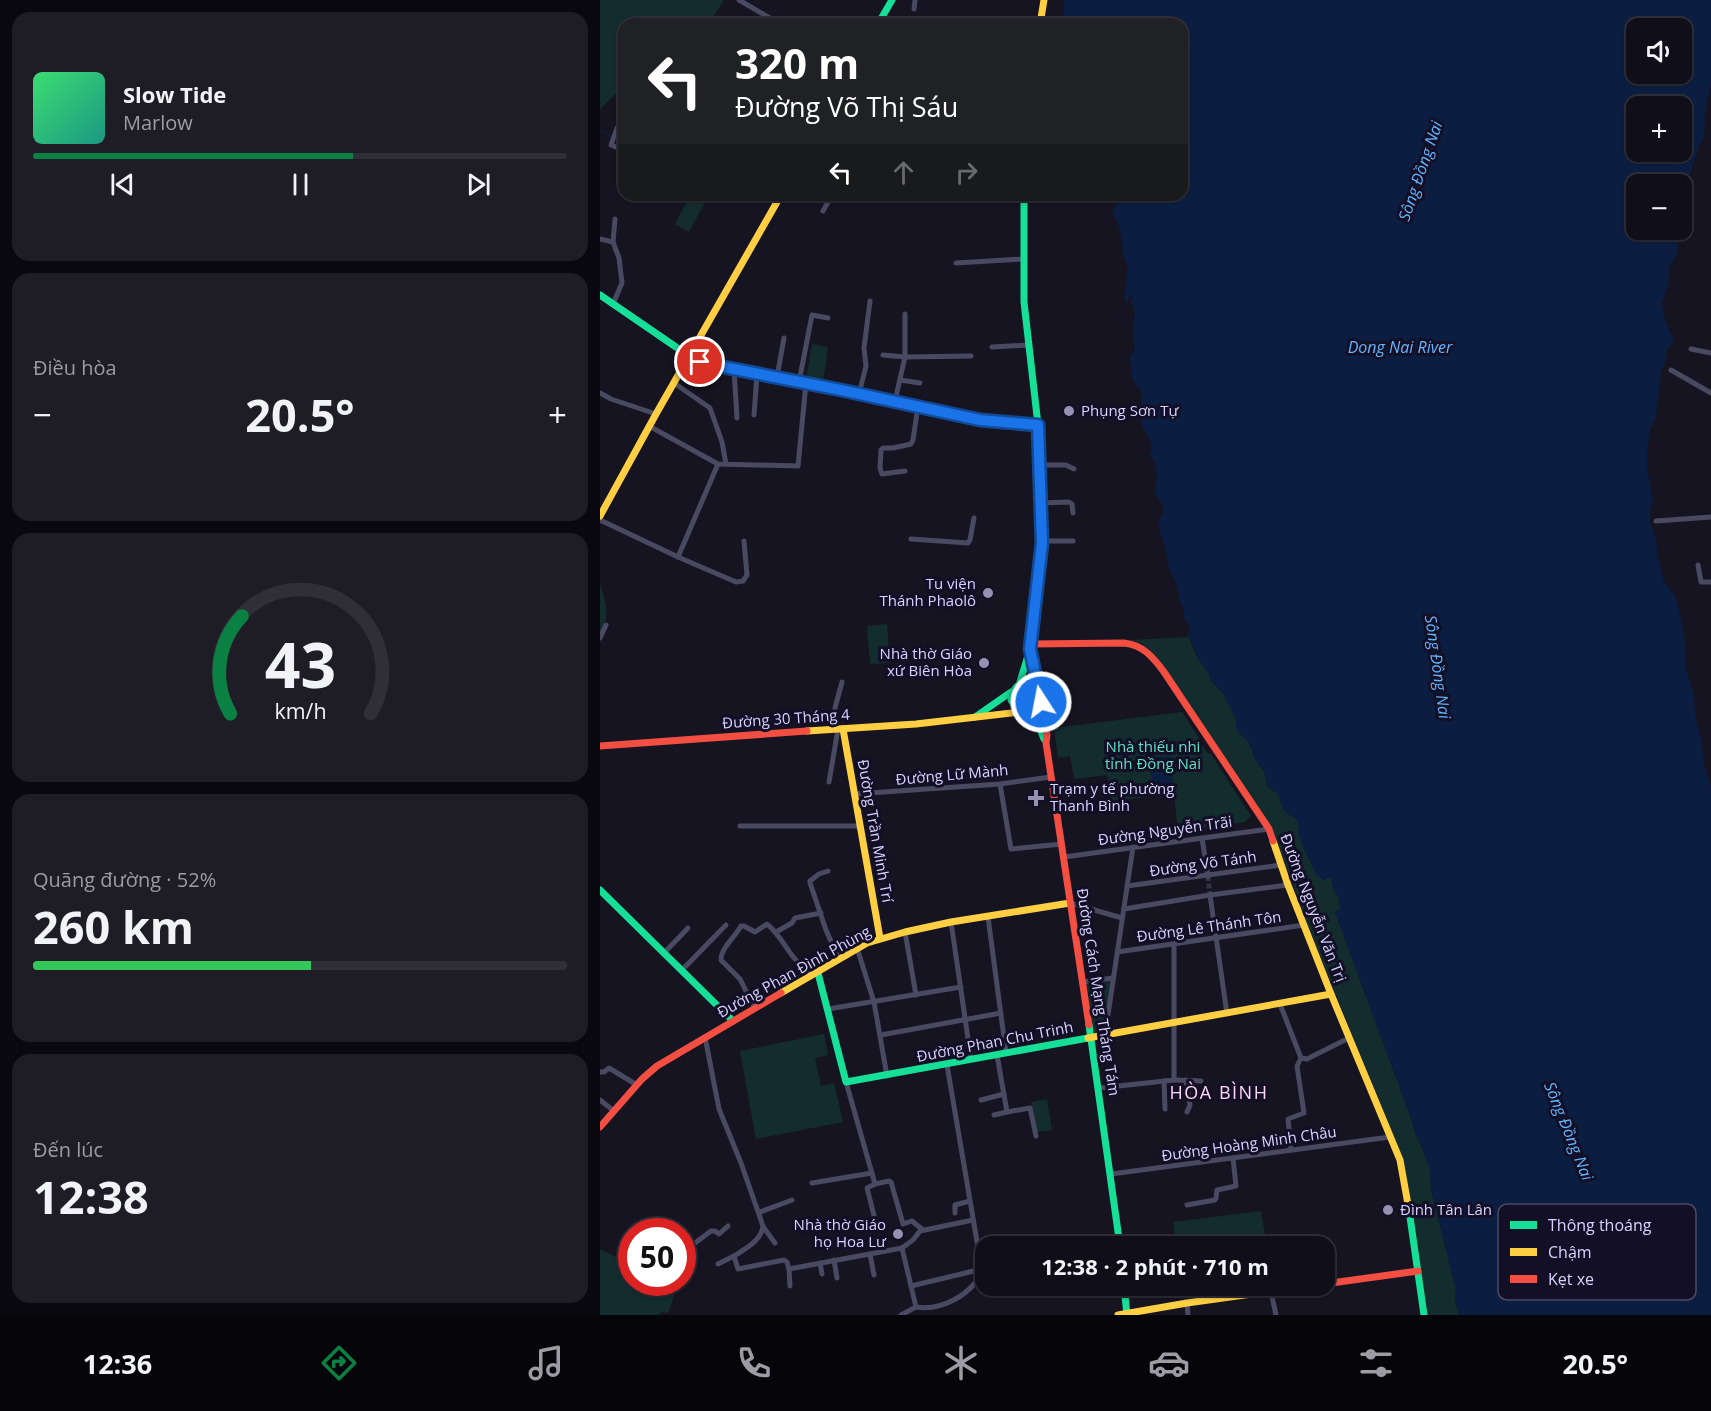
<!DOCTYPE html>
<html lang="vi">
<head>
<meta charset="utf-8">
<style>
  :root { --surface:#100f19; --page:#1e1d26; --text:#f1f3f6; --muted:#9c9ca2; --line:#302f38; --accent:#0b8043 }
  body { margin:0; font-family:"Open Sans",sans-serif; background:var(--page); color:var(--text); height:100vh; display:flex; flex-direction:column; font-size:22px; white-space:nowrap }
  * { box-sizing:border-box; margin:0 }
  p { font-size:20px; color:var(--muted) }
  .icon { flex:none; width:33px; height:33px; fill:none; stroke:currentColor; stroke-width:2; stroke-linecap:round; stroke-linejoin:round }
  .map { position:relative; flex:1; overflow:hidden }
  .sheet { display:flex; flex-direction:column; gap:12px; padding:12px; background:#09080e; width:600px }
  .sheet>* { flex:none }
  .guide { position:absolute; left:18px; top:18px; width:570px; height:183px; border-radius:18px; box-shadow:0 2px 4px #0004,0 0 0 2px var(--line); background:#202124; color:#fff; overflow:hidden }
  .fabs { position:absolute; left:1026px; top:18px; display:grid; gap:12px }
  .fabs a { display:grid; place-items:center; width:66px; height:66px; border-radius:12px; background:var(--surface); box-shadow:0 2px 4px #0004,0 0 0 2px var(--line); font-size:30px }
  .speed { position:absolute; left:18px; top:1218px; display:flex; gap:12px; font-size:30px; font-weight:700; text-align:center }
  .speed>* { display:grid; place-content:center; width:78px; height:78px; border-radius:50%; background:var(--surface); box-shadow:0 2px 4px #0004,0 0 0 2px var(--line); line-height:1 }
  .speed .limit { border:9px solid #d22; background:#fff; color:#111 }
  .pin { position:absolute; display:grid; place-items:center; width:51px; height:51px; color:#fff; margin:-26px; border:3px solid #fff; border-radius:50%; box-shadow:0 2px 6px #0007 }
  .me { position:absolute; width:66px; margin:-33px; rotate:349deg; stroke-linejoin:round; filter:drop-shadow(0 0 4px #0008) }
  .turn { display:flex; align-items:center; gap:21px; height:126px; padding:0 18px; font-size:27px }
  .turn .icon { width:78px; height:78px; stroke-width:2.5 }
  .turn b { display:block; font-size:42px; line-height:51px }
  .lanes { display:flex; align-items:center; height:57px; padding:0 18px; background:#0003; justify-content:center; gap:30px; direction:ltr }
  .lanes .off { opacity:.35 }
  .big { font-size:45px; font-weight:700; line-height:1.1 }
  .sheet .widget { flex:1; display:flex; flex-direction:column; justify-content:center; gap:9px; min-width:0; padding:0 21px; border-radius:18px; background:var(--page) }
  .sheet .dial { align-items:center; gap:0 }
  .dial svg { height:156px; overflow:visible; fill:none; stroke:var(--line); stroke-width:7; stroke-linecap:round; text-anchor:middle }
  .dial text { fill:var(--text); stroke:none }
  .song { display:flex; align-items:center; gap:18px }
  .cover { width:72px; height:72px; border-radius:9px; background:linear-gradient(135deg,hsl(140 70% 55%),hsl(170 70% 35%)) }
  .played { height:6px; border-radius:3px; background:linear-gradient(90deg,var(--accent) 60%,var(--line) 60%) }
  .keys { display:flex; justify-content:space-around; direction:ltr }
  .heat { display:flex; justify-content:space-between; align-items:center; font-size:33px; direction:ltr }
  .charge { height:9px; border-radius:4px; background:linear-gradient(90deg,#34c759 52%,var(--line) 0) }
  .trip { position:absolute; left:375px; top:1236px; width:360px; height:60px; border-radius:18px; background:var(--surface); box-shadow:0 2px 4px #0004,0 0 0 2px var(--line); font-weight:700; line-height:60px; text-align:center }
  .tab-bar { display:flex; height:96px; justify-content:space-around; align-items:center; background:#06060a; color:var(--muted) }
  .tab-bar .icon { width:42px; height:42px }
  .tab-bar .current { color:var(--accent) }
  .tab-bar b { font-size:27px; color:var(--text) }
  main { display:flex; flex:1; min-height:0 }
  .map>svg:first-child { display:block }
  .green { fill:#132c2d }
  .water { fill:#0b1e41; fill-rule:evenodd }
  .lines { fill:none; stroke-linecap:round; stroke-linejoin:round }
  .stream { stroke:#0b1e41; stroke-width:1.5 }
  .street-tunnel { stroke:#333142; stroke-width:5; stroke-dasharray:5 2.5; stroke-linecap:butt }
  .street { stroke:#4a4962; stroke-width:5 }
  .fast { stroke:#16e098; stroke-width:7 }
  .slow { stroke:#ffcf43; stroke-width:7 }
  .jam { stroke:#f24e42; stroke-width:7 }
  .route-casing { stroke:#114b97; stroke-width:15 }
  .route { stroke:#1a73e8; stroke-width:10 }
  .poi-dot { fill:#9591b1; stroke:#130f26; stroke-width:2 }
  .labels { text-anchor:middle; stroke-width:6; stroke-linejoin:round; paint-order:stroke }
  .poi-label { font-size:15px; fill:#d9d4ff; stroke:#130f26; text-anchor:start }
  .street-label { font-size:15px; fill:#d9d4ff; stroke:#130f26 }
  .park-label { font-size:15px; fill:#5fe0c0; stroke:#130f26 }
  .water-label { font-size:16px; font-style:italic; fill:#62b6ff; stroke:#130f26 }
  .quarter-label { font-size:18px; letter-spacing:1.5px; fill:#ffd6f0; stroke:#130f26 }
  .key { fill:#130f26; stroke:#4e4a67; stroke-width:1.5 }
  .key-label { font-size:16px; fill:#d9d4ff }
</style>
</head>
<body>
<main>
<section class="sheet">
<div class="widget">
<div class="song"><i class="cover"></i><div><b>Slow Tide</b><p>Marlow</p></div></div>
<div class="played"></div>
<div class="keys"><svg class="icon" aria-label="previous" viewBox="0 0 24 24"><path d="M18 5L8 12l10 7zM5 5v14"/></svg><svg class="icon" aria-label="pause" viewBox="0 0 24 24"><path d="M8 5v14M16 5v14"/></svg><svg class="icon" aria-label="next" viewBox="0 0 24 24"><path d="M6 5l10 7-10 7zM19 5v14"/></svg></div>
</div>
<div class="widget"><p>Điều hòa</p>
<div class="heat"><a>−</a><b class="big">20.5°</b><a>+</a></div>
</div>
<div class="widget dial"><svg viewBox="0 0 100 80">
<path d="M14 69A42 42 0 1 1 86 69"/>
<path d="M14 69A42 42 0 0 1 20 19" stroke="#0b8043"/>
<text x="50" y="56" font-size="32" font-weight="700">43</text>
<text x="50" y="72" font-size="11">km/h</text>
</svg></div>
<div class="widget"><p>Quãng đường · 52%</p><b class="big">260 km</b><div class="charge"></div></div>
<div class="widget"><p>Đến lúc</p><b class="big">12:38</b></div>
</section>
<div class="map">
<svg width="1111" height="1315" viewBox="0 0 1111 1315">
  <rect width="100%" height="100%" fill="#161421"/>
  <g class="green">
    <path d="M0,0H124L109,23L98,16L92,24H24V86L0,109Z"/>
    <path d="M90,196L104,204L89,232L75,224Z"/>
    <path d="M212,344L228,347L223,383L206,380Z"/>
    <path d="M0,583C6,604 11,615 0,636Z"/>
    <path d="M287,624L290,663L270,664L267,626Z"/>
    <path d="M589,637L596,655L608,672L612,682L623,693L636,719V730L649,742L656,761L664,771L667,784L669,788L678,794L683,808L687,813L697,819L703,847L717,875L731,878L734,891L740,899L742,908L735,912L811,1118L816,1136L819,1140L830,1169L831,1189L851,1270L855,1286V1301L860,1315H827L808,1185L803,1159L708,926L672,828L556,656L541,643L529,640Z"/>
    <path d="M582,712L601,741V744L608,754H611L651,816L645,822L578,832L574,794L512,801L507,775L474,779L470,756L458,758L454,728Z"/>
    <path d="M511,981L503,1032L494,1033L486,984Z"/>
    <path d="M224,1034L228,1055L215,1058L221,1086L234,1083L243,1122L156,1139L140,1051Z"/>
    <path d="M447,1099L452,1130L437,1132L431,1102Z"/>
    <path d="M661,1211L667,1246H576L573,1222Z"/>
    <path d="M0,1249L31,1264L32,1282L66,1283L76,1290L69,1311L65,1313L61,1312L59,1315H0Z"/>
  </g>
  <g class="water">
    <path d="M464,0H1111V83L1105,112L1104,138L1099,145L1088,181L1082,223V184H1036V230H1080L1078,239V252L1069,268L1068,285L1062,303L1064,317L1074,341L1072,345L1067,349L1065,362L1061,371L1056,416L1050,431L1047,454V468L1053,500L1050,512V522L1056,539L1057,554L1064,582L1075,596L1078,605L1084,632L1086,668L1094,696L1096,721L1101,737L1104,764L1111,787V1315H860L855,1301V1286L851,1270L831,1189L830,1169L819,1140L816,1136L811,1118L735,912L741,908L738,901L740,899L734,891L731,878L723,880L717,875L703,847L698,832L699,826L697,819L687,813L683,808L678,794L669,788L667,784L664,771L656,761L649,742L636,730V719L623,693L612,682L608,672L596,655L592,642L587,634L590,628L583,616L584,609L580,602L577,585L569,569L565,547L559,529V519C570,509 560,503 555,493C557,482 558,471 554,461C552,458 550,455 549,452H551L552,450L549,437L543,428L540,414L542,393L532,379L530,357C539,348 532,339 533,328C533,318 538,311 531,303L533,297L530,296L528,298V303L525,302C523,289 529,285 526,271L529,268C520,254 524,245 520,230C518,223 515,217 512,210L516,206L518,201L514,200L511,195H582V24H464ZM1036,28H1082V74H1036ZM1036,106H1082V152H1036Z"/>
    <path d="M570,756L573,785L553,787L549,758Z"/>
  </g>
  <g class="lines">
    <path class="stream" d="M0,130L12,137"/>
    <path class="street-tunnel" d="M608,876L610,895"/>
    <g class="street">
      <path d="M139,0L180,24"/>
      <path d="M314,9L315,0"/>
      <path d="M21,149L11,145L17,128L24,121"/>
      <path d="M20,153L24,143"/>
      <path d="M237,195L249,198L265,195"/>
      <path d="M223,211L232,195"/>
      <path d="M0,239L13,242"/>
      <path d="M356,263L423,259"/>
      <path d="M13,304L22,283L19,258L13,242L15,219"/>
      <path d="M392,347L429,345"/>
      <path d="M1091,349L1111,353"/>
      <path d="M283,355L305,357L371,356"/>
      <path d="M134,369L137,418"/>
      <path d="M1071,370L1111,393"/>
      <path d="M177,377L184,338"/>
      <path d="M300,380L320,383"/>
      <path d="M199,382L212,315L228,318"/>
      <path d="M74,383L110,408L122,442L126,464"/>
      <path d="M0,393L11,399L56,414"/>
      <path d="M259,394L266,366L264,348L270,301"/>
      <path d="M295,401L305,357V314"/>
      <path d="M154,415L157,374"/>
      <path d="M49,426L118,464L198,466L206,383"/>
      <path d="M440,465H466L474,469"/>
      <path d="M305,471L282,474L280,468L281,450L283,448H293L311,444L313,440L318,406"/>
      <path d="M441,503L469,502L472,504L473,513"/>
      <path d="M0,520L78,557L136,582L143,581L147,575L144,541"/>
      <path d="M1056,521L1111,517"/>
      <path d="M311,539L368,543L370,540L374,518"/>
      <path d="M442,541H473"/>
      <path d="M78,557L118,464"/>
      <path d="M1098,565L1101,582H1111"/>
      <path d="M0,638L6,625"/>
      <path d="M234,730L235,708L242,682"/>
      <path d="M229,782L238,729"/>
      <path d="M400,784L411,849L462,844"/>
      <path d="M254,794L400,784L451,777"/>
      <path d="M140,826H259"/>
      <path d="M602,838L608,876"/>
      <path d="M464,857L669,829"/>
      <path d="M228,871L219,874L210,881V883L226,930L239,960"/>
      <path d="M527,886L681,865"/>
      <path d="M610,895L627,1014"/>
      <path d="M470,903L522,918"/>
      <path d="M524,909L610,895L688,885"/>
      <path d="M388,917L406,1053"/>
      <path d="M351,922L371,1059"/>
      <path d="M176,932L192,923L195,918L221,913"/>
      <path d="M305,932L316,995"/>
      <path d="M257,948L274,1002L287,1076"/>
      <path d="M517,952L704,925"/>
      <path d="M64,953L88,928"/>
      <path d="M82,970L126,925"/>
      <path d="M482,982L513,978"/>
      <path d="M680,1004L701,1058L707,1059L749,1038"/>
      <path d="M155,1009L140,979L121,960C121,948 135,937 141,926H144L155,932L167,924C181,936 184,946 195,959C200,965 206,970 211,977"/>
      <path d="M228,1009L361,987"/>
      <path d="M281,1035L401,1013"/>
      <path d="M505,1035L533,847"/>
      <path d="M105,1037L119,1109L141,1163L163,1226C162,1240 145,1249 134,1256L138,1269L184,1260L187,1262L189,1269L302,1248L316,1307C341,1311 372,1295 382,1271L347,1065"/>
      <path d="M0,1072H4L9,1068L37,1085"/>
      <path d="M574,1080L601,1081"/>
      <path d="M586,1080L590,1105L587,1112"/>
      <path d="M564,1081L565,1109"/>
      <path d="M246,1082L275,1184L267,1188L277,1227"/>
      <path d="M500,1088L574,1080V944"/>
      <path d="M0,1100L14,1111"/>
      <path d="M381,1100L404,1094"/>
      <path d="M407,1112L430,1108L436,1136"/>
      <path d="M394,1115L407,1112L397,1055"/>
      <path d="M691,1150L688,1119L704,1113L697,1066L701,1058"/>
      <path d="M511,1174L790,1137"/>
      <path d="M212,1183L272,1173"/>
      <path d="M275,1184L289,1181L291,1182L303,1224L312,1221L323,1230"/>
      <path d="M587,1205L615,1200L616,1198L617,1190L636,1186L633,1158"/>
      <path d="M160,1212L192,1200"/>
      <path d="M355,1213V1205L370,1201"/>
      <path d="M164,1228L175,1243"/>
      <path d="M91,1246L111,1231H115L119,1234L128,1226"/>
      <path d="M302,1248L313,1240L320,1231L373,1220"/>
      <path d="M270,1254L274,1275"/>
      <path d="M234,1260L237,1278"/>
      <path d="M220,1263L222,1274"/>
      <path d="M118,1264L134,1256"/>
      <path d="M189,1269L190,1286"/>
      <path d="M311,1286L382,1269"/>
      <path d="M671,1292L676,1315"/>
      <path d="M587,1303L588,1315"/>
      <path d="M301,1315L316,1307"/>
    </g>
    <g class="fast">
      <path d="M278,24L292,0"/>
      <path d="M0,295L89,356L104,363L380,420L438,425"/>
      <path d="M420,682L430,649L442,543L438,425L424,302V195"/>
      <path d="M438,687C424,678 413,684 411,700C419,714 432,716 441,702"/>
      <path d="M425,713L438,724L444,739"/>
      <path d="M375,717L411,692"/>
      <path d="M0,890L133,1021"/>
      <path d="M218,973L246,1082L488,1038"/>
      <path d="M489,1025L520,1246"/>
      <path d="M809,1210L824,1315"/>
      <path d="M524,1286L527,1315"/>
    </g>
    <g class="slow">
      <path d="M440,24L444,0"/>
      <path d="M0,516L56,414L181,195"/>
      <path d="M243,729L280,938"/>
      <path d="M207,731L316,724L421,712"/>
      <path d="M673,841L688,885L731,994L800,1160L809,1210"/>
      <path d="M181,993L267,943L305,932L351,922L470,903"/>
      <path d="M488,1038L731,994"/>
      <path d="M518,1315L587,1303L710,1286"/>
    </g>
    <g class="jam">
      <path d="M431,644L524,643C543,645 553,657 564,672L669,829L673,841"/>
      <path d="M430,649L438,687L442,696L441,702L447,735L446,743L489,1025"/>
      <path d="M0,746L207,731"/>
      <path d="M0,1127L42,1079L57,1066L181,993"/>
      <path d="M724,1284L818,1271"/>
    </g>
  </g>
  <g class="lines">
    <g class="route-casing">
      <path id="route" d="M100,362L108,364L241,390L380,420L438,425L442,543L430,649L438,687L442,696L441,702"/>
    </g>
    <use href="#route" class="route"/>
  </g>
  <g class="poi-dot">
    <circle cx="469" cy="411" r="6"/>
    <circle cx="388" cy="593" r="6"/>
    <circle cx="384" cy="663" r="6"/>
    <path d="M433 789h6v6h6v6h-6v6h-6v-6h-6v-6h6z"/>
    <circle cx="788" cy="1210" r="6"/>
    <circle cx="298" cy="1234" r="6"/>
  </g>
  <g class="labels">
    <g class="poi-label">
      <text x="481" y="416">Phụng Sơn Tự</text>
      <text x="376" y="589" text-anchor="end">Tu viện<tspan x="376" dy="17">Thánh Phaolô</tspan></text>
      <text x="372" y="659" text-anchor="end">Nhà thờ Giáo<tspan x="372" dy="17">xứ Biên Hòa</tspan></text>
      <text x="450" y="794">Trạm y tế phường<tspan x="450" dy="17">Thanh Bình</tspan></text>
      <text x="800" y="1215">Đình Tân Lân</text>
      <text x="286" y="1230" text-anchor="end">Nhà thờ Giáo<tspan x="286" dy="17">họ Hoa Lư</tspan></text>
    </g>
    <g class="street-label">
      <text transform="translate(186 719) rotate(-4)" y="5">Đường 30 Tháng 4</text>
      <text transform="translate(352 775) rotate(-5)" y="5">Đường Lữ Mành</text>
      <text transform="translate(275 831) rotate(80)" y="5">Đường Trần Minh Trí</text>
      <text transform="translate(565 831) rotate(-8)" y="5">Đường Nguyễn Trãi</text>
      <text transform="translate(603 864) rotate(-8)" y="5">Đường Võ Tánh</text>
      <text transform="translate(713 908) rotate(69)" y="5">Đường Nguyễn Văn Trị</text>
      <text transform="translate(609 927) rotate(-8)" y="5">Đường Lê Thánh Tôn</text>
      <text transform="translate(194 972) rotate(-29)" y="5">Đường Phan Đình Phùng</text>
      <text transform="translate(498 992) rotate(81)" y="5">Đường Cách Mạng Tháng Tám</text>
      <text transform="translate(395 1042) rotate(-11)" y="5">Đường Phan Chu Trinh</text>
      <text transform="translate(649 1144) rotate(-8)" y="5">Đường Hoàng Minh Châu</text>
    </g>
    <g class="park-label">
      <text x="553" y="752">Nhà thiếu nhi<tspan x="553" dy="17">tỉnh Đồng Nai</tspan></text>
    </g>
    <g class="water-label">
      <text transform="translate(820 171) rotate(-71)" y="6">Sông Đồng Nai</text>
      <text x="800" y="353">Dong Nai River</text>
      <text transform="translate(838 667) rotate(82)" y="6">Sông Đồng Nai</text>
      <text transform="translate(969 1131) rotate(68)" y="6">Sông Đồng Nai</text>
    </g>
    <g class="quarter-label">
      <text x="619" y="1099">HÒA BÌNH</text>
    </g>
  </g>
  <rect x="898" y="1204" width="198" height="96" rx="9" class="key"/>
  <rect x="910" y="1221" width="27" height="8" fill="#16e098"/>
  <rect x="910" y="1248" width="27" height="8" fill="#ffcf43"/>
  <rect x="910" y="1275" width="27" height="8" fill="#f24e42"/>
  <g class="key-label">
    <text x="948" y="1231">Thông thoáng</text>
    <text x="948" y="1258">Chậm</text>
    <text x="948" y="1285">Kẹt xe</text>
  </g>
</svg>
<div class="fabs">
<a><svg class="icon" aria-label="sound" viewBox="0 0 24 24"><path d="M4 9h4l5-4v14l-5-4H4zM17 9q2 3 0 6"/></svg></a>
<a>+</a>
<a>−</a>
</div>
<div class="speed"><div class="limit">50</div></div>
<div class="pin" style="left:100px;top:362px;background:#d93025"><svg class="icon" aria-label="arrive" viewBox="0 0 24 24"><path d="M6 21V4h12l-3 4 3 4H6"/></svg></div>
<svg class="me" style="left:441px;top:702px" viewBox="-20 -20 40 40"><circle r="17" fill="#1a73e8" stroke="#fff" stroke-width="3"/><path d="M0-11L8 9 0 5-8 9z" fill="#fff"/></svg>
<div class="trip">12:38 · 2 phút · 710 m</div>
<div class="guide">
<div class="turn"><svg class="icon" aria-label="left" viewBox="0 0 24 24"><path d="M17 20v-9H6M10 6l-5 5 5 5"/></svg><div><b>320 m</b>Đường Võ Thị Sáu</div></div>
<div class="lanes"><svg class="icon" aria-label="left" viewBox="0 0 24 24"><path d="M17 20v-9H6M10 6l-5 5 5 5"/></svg><svg class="icon off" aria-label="ahead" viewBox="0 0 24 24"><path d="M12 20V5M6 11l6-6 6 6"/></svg><svg class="icon off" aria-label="right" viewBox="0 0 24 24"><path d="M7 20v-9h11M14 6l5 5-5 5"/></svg></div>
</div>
</div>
</main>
<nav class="tab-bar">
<b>12:36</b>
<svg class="icon current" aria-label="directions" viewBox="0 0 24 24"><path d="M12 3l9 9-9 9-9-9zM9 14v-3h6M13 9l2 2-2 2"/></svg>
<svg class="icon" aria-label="music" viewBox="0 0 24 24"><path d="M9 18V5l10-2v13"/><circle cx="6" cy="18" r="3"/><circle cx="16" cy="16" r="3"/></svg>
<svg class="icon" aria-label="phone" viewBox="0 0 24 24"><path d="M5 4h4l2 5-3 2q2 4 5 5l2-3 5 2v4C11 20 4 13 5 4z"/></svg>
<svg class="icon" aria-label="climate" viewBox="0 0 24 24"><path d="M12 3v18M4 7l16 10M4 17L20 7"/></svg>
<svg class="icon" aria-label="car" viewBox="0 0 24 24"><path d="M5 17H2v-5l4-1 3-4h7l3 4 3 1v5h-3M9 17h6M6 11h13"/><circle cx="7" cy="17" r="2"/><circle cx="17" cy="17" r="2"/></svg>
<svg class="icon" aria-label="filters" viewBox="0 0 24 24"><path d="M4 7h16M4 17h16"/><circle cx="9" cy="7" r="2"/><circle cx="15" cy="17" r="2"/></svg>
<b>20.5°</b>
</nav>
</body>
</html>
